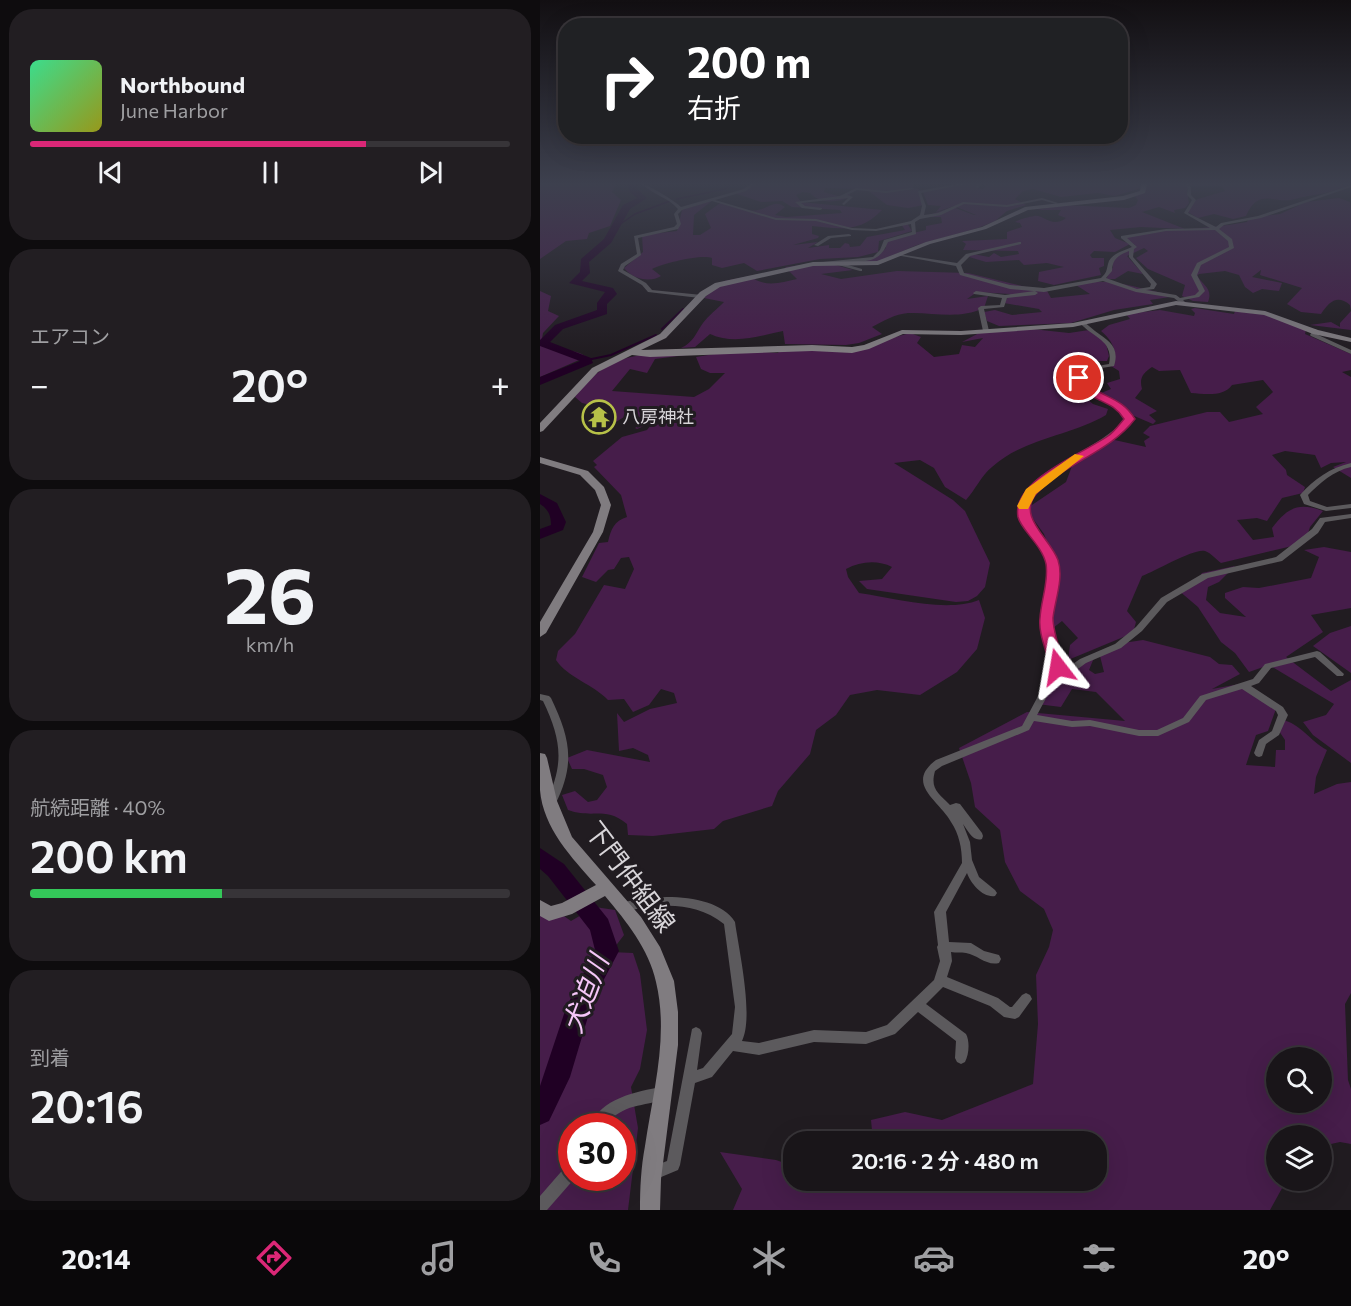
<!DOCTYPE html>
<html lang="ja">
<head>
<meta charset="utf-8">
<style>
  :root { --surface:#191519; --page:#221e22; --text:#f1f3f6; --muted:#9f9fa2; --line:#373438; --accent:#db2777 }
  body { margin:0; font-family:Commissioner,"Noto Sans JP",sans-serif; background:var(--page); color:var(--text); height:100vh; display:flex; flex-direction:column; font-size:22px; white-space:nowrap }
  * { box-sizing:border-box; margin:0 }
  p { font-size:20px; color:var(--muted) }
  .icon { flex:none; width:33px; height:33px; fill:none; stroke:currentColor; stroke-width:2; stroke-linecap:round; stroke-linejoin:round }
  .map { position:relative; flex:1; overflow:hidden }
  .panel { display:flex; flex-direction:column; gap:9px; padding:9px; background:#0e0c0e; width:540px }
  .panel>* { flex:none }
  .top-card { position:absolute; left:18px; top:18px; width:570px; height:126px; border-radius:24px; box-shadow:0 6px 24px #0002,0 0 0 2px var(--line); background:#202124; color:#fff; overflow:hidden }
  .controls { position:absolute; left:726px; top:1047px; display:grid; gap:12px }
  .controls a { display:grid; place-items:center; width:66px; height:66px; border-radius:50%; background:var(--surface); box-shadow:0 6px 24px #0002,0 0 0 2px var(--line); font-size:30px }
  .speed { position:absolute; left:18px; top:1113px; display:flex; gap:12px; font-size:30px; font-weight:700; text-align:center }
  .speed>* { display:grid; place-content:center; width:78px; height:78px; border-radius:50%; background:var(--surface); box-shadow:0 6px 24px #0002,0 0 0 2px var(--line); line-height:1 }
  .speed .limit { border:9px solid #d22; background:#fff; color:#111 }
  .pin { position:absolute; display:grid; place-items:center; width:51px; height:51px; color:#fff; margin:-26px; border:3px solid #fff; border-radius:50%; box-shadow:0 2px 6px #0007 }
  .me { position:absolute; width:66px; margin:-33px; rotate:346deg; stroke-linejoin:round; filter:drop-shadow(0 0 4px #0008) }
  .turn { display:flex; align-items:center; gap:21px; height:126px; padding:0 30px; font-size:27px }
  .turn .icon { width:78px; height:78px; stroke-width:2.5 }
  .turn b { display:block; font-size:42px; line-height:51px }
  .big { font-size:45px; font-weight:600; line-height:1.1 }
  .panel .tile { flex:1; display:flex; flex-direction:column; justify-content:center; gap:9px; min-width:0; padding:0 21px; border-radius:24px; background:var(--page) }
  .panel .dial { align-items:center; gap:0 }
  .dial b { font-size:78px; line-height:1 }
  .song { display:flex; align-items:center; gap:18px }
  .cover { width:72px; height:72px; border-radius:9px; background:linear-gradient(135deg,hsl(150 70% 55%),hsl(60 70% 35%)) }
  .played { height:6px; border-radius:3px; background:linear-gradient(90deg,var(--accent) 70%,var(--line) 70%) }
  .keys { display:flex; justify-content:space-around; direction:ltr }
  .heat { display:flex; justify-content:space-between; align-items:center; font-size:33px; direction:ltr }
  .charge { height:9px; border-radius:4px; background:linear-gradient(90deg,#34c759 40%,var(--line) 0) }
  .trip { position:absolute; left:243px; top:1131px; width:324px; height:60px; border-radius:24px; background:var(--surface); box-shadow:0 6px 24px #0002,0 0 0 2px var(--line); font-weight:600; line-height:60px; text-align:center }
  .tabs { display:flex; height:96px; justify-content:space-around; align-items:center; background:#0a080a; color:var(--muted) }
  .tabs .icon { width:42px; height:42px }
  .tabs .active { color:var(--accent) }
  .tabs b { font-size:27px; color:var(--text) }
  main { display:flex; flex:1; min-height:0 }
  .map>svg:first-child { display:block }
  .green { fill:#461d4a; fill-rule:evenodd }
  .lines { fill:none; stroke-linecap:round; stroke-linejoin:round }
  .stream-far1 { stroke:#200024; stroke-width:1.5 }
  .stream { stroke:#200024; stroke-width:2 }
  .river { fill:#200024; fill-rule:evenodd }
  .street { fill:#5c5a5d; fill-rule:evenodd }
  .secondary { fill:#807c80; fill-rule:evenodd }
  .route { fill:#db2777; stroke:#8e194d; stroke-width:1.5 }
  .slow { fill:#f59e0b }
  .labels { text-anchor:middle; stroke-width:6; stroke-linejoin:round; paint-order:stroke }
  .far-poi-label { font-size:18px; fill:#d8d5d9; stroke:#211c21; text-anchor:start }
  .near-street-label { font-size:26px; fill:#d8d5d9; stroke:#211c21 }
  .near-water-label { font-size:27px; font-style:italic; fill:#f5c6f8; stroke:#211c21 }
</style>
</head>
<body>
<main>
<section class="panel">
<div class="tile">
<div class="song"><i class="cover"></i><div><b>Northbound</b><p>June Harbor</p></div></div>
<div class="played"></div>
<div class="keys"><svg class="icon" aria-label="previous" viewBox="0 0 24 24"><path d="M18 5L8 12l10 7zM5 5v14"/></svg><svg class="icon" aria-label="pause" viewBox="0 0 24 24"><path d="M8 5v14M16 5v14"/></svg><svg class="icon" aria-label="next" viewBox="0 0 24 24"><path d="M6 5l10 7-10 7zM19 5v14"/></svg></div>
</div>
<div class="tile"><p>エアコン</p>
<div class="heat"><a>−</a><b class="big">20°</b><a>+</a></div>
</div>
<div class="tile dial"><b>26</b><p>km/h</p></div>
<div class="tile"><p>航続距離 · 40%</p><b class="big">200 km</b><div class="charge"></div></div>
<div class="tile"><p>到着</p><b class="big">20:16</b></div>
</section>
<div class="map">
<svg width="811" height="1210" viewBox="0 0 811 1210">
  <rect width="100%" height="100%" fill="#211c21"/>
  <g class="green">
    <path d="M0,184H76L72,192L81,200L70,226L49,233L47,239L26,241L0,259Z"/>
    <path d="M213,184H373V188L379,189L384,205L368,208L347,205L326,189L285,188L284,192L298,196L310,194V197C296,203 280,204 270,193L262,192L256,195L261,202L342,210C320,233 300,229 272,226V234L279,236L278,238L253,245L278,242L268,248L289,245V248H300L305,243L309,244L310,247L320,246L327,237L365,230L361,224L367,223L372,231L339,241L338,252L318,257L280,259L217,271L204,263L182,268L172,265V258C161,254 124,263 112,269L121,276C110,283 92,279 84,268L103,252L102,235L137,231L142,210L173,200L154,215L153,235H160L171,228L165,214L180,203C192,204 207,213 218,210C229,208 235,199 245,207L235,215L246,217L302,213L300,210L252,207L242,201L221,202L194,193Z"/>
    <path d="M424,184H440L438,188L441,189L446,187L444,184H600L601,188L575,196L558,193L521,197L493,189L483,191L475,199L486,205L467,211L455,221L438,228L377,245L339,261L323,262L336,257L346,248L345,243C357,236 373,233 386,230V226L402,223L401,217H383L413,207L434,215H436L414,206L396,212L401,206L388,205L383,192Z"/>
    <path d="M606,184H810C793,194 773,194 755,199C735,205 719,186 706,216L693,219L674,214L658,218L646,211L652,202L658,199L685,191L682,186H650L647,191L649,203L645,208L634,210L635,213L619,207L602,212L645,229L601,227L570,230L575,238L590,244L575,252L554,251L550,255L552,258H564V266L559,268L561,275L514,285L498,281L499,272L524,267L507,263L484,265L479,260L446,262L426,256L433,254L449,257L454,253L461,257L479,254L478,251L423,250L426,244L422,241L467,239V232L482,227L480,223L475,222C480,219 489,217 494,216C504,214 511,229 526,218L518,215L521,210H497L521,205L589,208L596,205L598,200L593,194L606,187Z"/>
    <path d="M799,198L810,202L811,209V330L770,325L791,322L800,327V323L811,311L810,305C797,294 789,302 781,314L761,312L747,304L762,288L720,275L721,270L712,277L742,283L739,291L722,289L713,293L705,287L699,275L685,271L659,274L657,276C664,286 673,289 668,302L653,301L642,296L645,285L608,269L596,258L608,251L604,248L587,256L603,274L588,271L575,279H566L573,267L571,260L595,245L583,237C625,228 666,230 707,222L709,218L740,214L766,202Z"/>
    <path d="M285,262L313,270L281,274L301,279L357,271L428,273L486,287L506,289L511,298L550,294L536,285C569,276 595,288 628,294L630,297L610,300L613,304L574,310L531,323L459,326L447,321L444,312L455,310L472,315L502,312L499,309L464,303L470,294L437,292L427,299L448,296L444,308C418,320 394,312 368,313C355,314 343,321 332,327L342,334L319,343L306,345L245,344L243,331C219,336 194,345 170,334L155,347L141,348C154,342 155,334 163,323C168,316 177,309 184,302L164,298L184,281L210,276C225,288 240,283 257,279L245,267Z"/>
    <path d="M0,291L11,296L8,311L19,316L3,333L2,339C19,354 37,348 46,357L0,377Z"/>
    <path d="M655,308L694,314L695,311L727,315L766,330L765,334L811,354V370L802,372L811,377V478L793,467L806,462L791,463L781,468L775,455L745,451L732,455L746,470L747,475L765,487L763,493L742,498L727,521L717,518L697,520L713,540L734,537L732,528C748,507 759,502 783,511L770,527L765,543L681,563C677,560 671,553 665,551C654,548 616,571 602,576L587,611L596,622L593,633L528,660L530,645L538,638L522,621L513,628L509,623L511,579L517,570L504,534L486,509L526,482L535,458L560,441L570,439L606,447L604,441L610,437L603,433L610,426L667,412H680L689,422L723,414L716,407L733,392L723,380L692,385C684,397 665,394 651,393L640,370L619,371L612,367C603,373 599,378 602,389L595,398L617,411L609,415L616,421L613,424L585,412L577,411L575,407L578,404L561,393L571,389L567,383L580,379L579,371L571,366C579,352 572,340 561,331L569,325L590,319L586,314L620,310L654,316L655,313L651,309Z"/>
    <path d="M492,329L529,333L549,330L565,339L569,356L567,361C545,361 529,358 532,386L553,404L568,409L566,415C531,436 484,438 452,467C441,476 435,490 426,500L405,487L394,468L380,460L354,463L413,500L425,511L450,563L445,587L437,596L428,601L416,602L327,589L319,581L342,579L352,567C338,560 321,561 306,569L308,577L319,593C355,598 406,613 439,600L445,618L437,649L417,672L380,695L337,690L310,695L296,715L276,730L270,754L238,791L232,806L183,821L174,829L113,836L88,835L87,824C65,806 52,819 28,810L22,795L35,791L48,802L57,800L67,787L63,775L44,769H32L27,758L47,750L110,762L108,755L93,748L79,751L77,713L84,722L110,709L137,703L134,693L121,689L109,705L93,712L84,699L68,700C53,684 28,678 16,660L18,651L35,634L64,585L85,589L94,569L89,557L81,558L74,569L68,570L56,582L42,577L59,543L68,542C71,529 74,521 87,517L81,495L54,467L57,465L53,461L82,437L107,430L111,425L126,424L136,414L134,411L116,415L111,423L97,429L95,428L105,421L92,412L76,422L54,425V418L63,415L64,408L42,403L35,397C73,345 112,355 170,352L115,359L107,373L90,369L72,391L154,397L169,389L185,373H170L161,369L156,357L198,350L238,353L242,348L320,347L370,333L381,337L377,343L394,357L419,354L422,345L435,347L443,338L422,342L439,333Z"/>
    <path d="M784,547L811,552V608L771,615L783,632L746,657L791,691L811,680V763L773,735L763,722L786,715L794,704L729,665L709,672L695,653L681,642L658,607L638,590L656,582L662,573L695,566L679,582L668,587L666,600L680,613L706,617L685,598V593L703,587L719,588L771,578L779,557L764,550Z"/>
    <path d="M811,626V673L773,646L790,633Z"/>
    <path d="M603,640L670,657L679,664L692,665L700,674L672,689L705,683L737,706L728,731L716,735L706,765L735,767L736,750H745V740L737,728L742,720C760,723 770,741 787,750L776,777L774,794L797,784L811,782V993L805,1004L808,1080L811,1089V1144L800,1142L782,1146V1136H736V1180L746,1181L730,1210H193L202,1189L180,1152L236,1160L253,1166L254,1180H556V1142L333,1141L331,1120L365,1112L402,1120L493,1084L498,1024L496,975L509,947L513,930L504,909L480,891L465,862L460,830L435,807L431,783L419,748L487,712L585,721L556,692L532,689L521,707L497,704C513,674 525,667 556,653L549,670L555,674L564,672L560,656L576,644ZM736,1058H782V1102H736Z"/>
    <path d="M0,905L14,909L31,921L55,907L75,910L84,935L71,952L93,953L100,974L107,1030L100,1069L91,1087L98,1128L88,1210H0ZM32,1126H82V1178H32Z"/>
  </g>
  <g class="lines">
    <g class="stream-far1">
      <path d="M137,199L185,189L192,184"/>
      <path d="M76,227L95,214L130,201"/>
    </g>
    <g class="stream">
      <path d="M122,329L143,309"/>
      <path d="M47,360L71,355L116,335"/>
    </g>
    <g class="river">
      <path d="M87,184H96L97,189L107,198L90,209L71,243L49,262L50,273L42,281L73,288L77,294L67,304V314L23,329L10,342L51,358L53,363L0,385V377L40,361L0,346V340L15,325L57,310V303L65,292L29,283L40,272L41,259L64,239L83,205L97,198L90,192Z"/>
      <path d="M0,494L17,503L26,522L23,530L0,539V529L11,525C11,515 8,509 0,504Z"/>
      <path d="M0,848L24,864L68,919L79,951L53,1000L30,1077L9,1121L0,1125V1086L26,1008L55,950L50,930L8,876L0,869Z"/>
    </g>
    <g class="street">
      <path d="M102,184C109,185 135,201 141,207L204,189L210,184H215L206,191L175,200L236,218L276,219L312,228L336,229L371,221L380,215L382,206L378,191L417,184H426L381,193L386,206L384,215L398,213L423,202L467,205L502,198L518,203L516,204L502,200L467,207L424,204L401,215L380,219L375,222L376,234L348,242C339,265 323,261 301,263L322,269V271H320L298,265V263L273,265L271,264L273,263L333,257L340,250L344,240L372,232L371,224L336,231L312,230L276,221L236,220L172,201L142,210L138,214L141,224L138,229L98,238L101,255L85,266L83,270L106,283L112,290L162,295V297L160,298L108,292L102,285L78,271L81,264L97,254L94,236L134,227L137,224L134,214L138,209C128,197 113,195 102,184Z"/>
      <path d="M438,184H442L438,188L436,187Z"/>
      <path d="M644,184H648L651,187V195L656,200L648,213L676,227L681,223L718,216L811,185V187L721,218L684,225L679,229L692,239L694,248L661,265L657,275L665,291L659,297L643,300L646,303L643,305L634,298L596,292L563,281L504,292L470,289L420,275L416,266L356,255L358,254L417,263L426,254L479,242H481V244L430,256L421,265L424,273L470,285L504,288L561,278C567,272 566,272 568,264C570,254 583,251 592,247L581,238V236L626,229L670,228L644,213L652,200L647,195L648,188ZM675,230L688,241L689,247L657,263L651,275L659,291L655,295L640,298L636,295L606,290L614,289L617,284L593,257L594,249L597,247L587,238L626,231ZM589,251V257L611,284L610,287L597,289L566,278L572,271C572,259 579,255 589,251Z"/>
      <path d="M316,188L346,191L372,188L374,189L346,193L317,190L307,195L313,197L304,205L302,204L308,198L261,203L265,206L282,208V209L280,210L262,208L255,202L300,196Z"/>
      <path d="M309,234L311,235V236L291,238L278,246L274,245L288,236Z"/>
      <path d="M436,291L465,295L495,291L498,293L495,295L467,298L464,307L444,309L449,331L446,333L443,331L438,308L441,306L460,305L462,298L434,294L433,293Z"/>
      <path d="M543,321C547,324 551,328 555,331C569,341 580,347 574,366L544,371L543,383C559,399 578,399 592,419C568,448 531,458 503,482C496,489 487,498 488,509C488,529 511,542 516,561C521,577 512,594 511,610C508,632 520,652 520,673L540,659L575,644L596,627L621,598L662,574L736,557L772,529L780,518L811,514V518L785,522L778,533L742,561L668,578L627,602L602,631L581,648L546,663L511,689L497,715L532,721L550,720L599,730H617L643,718L660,696L713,679L725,664L777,651L780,652L804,674L803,676H797L775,657L731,668L719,683L711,686L743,707L748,715L739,735L726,744L722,756L719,757L716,756L714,753L719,740L732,731L738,715L736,711L702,689L666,700L649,722L618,736H599L550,726L532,727L494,721L489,730L402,766L395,771C390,789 398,793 410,805L416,803L420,804L442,833L443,836L442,839C433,842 428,831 423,824L430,842L432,860L439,877L455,890L457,893L455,896C443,898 431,884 427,873L406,912L409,942L431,943L444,951L459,955L461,959L459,963C446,966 438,955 426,953C421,952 416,953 411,952L412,961L407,977L458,998L470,1007H472L482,995L486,993L490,995L492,999L479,1017L475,1019L464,1017L450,1006L403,987L386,1004L426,1034C430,1041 429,1055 425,1062L421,1064L417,1062L415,1058L416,1041L378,1012L355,1034L326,1044L274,1042L219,1055L193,1051L172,1077L155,1083L140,1165L138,1170L114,1180L109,1178L107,1173L109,1168L127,1161L152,1029L156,1027L160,1029L162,1033L157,1070L163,1068L192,1034L195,1007L184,924C153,900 118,904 82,912L78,910L76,907L78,904C108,894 176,891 195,922C199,951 214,1016 202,1041L219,1043L274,1030L326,1032L347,1025L394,980L400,961L397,947L398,945L394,912L422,863C422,848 419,834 411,822C400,801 364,784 396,760L482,726L504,685L511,680C513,657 502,639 502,616C502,598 513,580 508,562C502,536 464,518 489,489C516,459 557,449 586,419C573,402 551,399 537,383L539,369L569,364C574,340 553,338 540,323Z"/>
      <path d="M775,329L778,331L776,334L811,350V354L771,336L770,335L773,330Z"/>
      <path d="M811,463V467C793,471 780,483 768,495L770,501L787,507L811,504V508L786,511L764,504L760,495C774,479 790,468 811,463Z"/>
      <path d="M0,694L9,696L11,698C30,738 36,763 15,805L11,806L7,805L6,802C25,763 21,739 3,701L0,700Z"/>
      <path d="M122,1087L127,1088L129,1093L127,1098C102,1108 84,1102 65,1126H51C59,1099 97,1091 122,1087Z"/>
      <path d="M32,1163V1178H35L7,1210H0V1196L27,1165Z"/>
    </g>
    <g class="secondary">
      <path d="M601,184H607L605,193L584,200L488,210L446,229L390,244L338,265L273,266L180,287L166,296L126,338L101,350L272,345L312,347L324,345L362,330L421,331L533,323L636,301L725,311L778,330L811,338V342L773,334L724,315L636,305L533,327L421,335L363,334L329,349L312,353L272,351L110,357L92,355L58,372L3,431L0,432V423L52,368L120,334L160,292L175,283L273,262L337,261L386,242L442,227L485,207L583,196L600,191Z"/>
      <path d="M0,457L48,471L64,487L71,505L63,532L6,633L0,637V622L53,532L61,505L55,490L40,475L0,463Z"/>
      <path d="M0,753L5,754L7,758L17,801L32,837L101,917L120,947L134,981L138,1012V1045L121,1179L120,1210H100C100,1188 101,1167 105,1146C113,1092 129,1036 116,982C109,949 86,921 65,896L32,914L9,921L0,916V900L11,906L22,903L56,885C32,858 3,828 0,790C0,778 0,765 0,753Z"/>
    </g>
  </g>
  <linearGradient id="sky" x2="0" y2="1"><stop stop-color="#120f12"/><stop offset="0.52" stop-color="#3d404e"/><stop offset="1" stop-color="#3d404e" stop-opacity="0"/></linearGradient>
  <rect width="811" height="353" fill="url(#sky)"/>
  <path class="route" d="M535,376H542C558,400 579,393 595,419C569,453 526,462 497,493C476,516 510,538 518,560C524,578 515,600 513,618C513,633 521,652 525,667L518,672L510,667C507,652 498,633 500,618C501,600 509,581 506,564C502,545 481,530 478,517C471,480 544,453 568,436C574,432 579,425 584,419C571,397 548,404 534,378Z"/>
  <path class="slow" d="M535,454L544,456L496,494L488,509H479L477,506L486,489Z"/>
  <defs>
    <g id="temple-ring" transform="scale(1.725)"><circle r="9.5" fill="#211c21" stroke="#b7c148" stroke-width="1.5"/><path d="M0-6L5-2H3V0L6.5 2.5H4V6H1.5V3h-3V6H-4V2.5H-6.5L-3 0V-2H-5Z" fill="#b7c148"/></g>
  </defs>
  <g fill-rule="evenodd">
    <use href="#temple-ring" x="59" y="417"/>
  </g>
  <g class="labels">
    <g class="far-poi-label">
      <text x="82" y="423">八房神社</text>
    </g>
    <g class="near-street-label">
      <text transform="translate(90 877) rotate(53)" y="9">下門仲組線</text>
    </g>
    <g class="near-water-label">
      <text transform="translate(46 994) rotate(-69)" y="9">犬迫川</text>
    </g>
  </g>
</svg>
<div class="controls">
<a><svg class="icon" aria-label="search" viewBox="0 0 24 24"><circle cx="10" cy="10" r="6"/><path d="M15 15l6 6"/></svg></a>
<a><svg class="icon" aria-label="layers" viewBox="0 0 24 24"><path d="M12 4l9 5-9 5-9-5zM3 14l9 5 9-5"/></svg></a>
</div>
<div class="speed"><div class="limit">30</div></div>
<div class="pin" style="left:539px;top:378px;background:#d93025"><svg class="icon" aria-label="arrive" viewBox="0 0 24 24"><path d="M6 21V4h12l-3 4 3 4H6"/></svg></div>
<svg class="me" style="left:518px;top:667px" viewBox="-20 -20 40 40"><path d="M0-17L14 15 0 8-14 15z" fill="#db2777" stroke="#fff" stroke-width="4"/></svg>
<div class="trip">20:16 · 2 分 · 480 m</div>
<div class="top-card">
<div class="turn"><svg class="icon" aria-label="right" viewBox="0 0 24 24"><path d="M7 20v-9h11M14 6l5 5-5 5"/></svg><div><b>200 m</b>右折</div></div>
</div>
</div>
</main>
<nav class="tabs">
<b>20:14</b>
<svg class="icon active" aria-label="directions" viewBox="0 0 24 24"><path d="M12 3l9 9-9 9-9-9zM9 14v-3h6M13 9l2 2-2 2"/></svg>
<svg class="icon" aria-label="music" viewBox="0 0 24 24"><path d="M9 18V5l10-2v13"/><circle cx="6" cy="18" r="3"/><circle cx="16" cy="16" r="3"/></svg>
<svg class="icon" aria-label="phone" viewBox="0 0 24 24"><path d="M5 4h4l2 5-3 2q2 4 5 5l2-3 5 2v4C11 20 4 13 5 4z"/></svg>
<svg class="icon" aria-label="climate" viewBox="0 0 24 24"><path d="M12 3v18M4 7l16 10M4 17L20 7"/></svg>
<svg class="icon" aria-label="car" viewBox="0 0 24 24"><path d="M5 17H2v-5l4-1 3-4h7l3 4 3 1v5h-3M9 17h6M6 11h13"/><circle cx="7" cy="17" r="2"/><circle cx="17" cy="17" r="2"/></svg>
<svg class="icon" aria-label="filters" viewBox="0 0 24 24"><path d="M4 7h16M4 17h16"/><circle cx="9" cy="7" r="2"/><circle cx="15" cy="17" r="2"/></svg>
<b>20°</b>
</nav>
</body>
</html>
